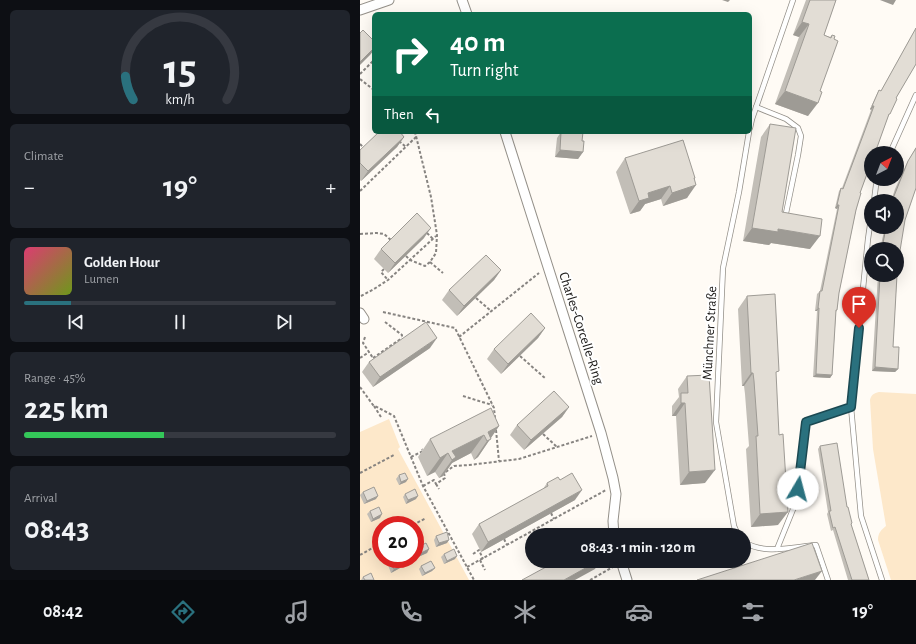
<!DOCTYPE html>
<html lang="en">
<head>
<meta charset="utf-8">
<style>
  :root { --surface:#171b24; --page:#20242c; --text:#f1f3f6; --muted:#9ea1a6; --line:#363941; --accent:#2a717e }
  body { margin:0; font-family:"Alegreya Sans",sans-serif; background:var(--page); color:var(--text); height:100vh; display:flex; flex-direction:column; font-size:15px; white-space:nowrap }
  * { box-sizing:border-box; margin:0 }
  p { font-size:13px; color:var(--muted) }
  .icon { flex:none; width:22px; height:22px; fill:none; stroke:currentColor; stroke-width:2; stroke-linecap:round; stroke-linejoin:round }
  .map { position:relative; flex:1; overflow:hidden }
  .side { display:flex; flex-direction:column; gap:10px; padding:10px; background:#0d0f14; width:360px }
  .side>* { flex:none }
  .banner { position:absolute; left:12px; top:12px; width:380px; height:122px; border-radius:6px; box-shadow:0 4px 16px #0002; background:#0b6e4f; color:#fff; overflow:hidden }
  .needle { width:26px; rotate:42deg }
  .fabs { position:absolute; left:504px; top:146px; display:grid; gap:8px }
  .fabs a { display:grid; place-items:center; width:40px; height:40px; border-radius:50%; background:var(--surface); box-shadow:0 4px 16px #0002; font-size:20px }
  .speed { position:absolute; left:12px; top:516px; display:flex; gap:8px; font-size:20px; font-weight:700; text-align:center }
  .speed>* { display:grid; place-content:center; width:52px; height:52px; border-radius:50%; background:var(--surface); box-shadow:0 4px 16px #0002; line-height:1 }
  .speed .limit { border:6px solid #d22; background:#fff; color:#111 }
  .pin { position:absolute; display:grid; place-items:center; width:34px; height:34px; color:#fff; margin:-41px -17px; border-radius:50% 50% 50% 0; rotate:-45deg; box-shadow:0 0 4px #0007 }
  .pin .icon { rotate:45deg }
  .me { position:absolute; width:44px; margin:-22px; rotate:8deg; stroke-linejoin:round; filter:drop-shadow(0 0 3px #0008) }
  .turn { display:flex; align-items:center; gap:14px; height:84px; padding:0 12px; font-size:18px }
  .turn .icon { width:52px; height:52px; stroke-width:2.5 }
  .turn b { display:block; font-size:28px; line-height:34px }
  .then { display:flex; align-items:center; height:38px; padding:0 12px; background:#0003; gap:8px; font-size:15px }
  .big { font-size:30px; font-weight:600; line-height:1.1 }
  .side .card { flex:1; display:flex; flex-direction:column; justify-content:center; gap:6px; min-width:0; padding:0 14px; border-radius:6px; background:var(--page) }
  .side .dial { align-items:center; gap:0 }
  .dial svg { height:104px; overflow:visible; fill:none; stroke:var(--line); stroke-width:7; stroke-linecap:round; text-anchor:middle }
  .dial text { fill:var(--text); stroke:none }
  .song { display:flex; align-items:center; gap:12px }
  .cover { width:48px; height:48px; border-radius:6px; background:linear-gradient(135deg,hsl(340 70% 55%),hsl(80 70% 35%)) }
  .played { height:4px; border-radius:2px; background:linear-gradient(90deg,var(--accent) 15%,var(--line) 15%) }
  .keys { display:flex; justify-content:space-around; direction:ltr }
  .heat { display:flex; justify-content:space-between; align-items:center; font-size:22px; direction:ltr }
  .charge { height:6px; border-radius:3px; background:linear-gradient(90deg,#34c759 45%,var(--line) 0) }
  .trip { position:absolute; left:165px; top:528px; width:226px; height:40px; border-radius:20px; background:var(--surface); box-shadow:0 4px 16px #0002; font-weight:600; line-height:40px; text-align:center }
  .tab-bar { display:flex; height:64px; justify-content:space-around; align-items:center; background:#090b0e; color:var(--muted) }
  .tab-bar .icon { width:28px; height:28px }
  .tab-bar .active { color:var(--accent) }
  .tab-bar b { font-size:18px; color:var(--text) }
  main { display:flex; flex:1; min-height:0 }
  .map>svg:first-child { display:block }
  .green { fill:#fde8ca; fill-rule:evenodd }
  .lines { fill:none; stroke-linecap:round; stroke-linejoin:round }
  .service-casing { stroke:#949089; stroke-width:6 }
  .minor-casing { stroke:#949089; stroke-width:11 }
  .path { stroke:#878481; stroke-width:2; stroke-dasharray:3 2; stroke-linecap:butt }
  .service { stroke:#fff; stroke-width:4.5 }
  .minor { stroke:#fff; stroke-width:9 }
  .wall { fill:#c2beb7 }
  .shaded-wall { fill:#9e9b95 }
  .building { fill:#e2ddd5; stroke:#9e9b95 }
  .route-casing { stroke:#1b4952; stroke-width:10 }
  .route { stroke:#2a717e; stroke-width:7 }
  .labels { text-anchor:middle; stroke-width:4; stroke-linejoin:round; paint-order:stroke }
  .street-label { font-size:14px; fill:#1c1a18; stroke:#fff }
</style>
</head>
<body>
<main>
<section class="side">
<div class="card dial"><svg viewBox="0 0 100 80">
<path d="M14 69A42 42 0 1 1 86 69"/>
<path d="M14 69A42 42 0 0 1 8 51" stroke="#2a717e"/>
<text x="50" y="56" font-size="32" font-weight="700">15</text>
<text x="50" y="72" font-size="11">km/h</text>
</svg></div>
<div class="card"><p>Climate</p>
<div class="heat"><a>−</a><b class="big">19°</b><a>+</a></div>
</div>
<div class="card">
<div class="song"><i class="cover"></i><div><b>Golden Hour</b><p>Lumen</p></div></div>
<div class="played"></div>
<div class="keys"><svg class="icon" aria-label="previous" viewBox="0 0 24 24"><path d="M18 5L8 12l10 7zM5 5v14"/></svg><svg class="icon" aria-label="pause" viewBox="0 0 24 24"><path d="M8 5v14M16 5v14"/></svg><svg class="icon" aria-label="next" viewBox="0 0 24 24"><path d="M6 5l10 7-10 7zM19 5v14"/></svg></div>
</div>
<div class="card"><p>Range · 45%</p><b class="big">225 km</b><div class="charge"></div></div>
<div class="card"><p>Arrival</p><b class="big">08:43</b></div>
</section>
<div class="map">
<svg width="556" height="580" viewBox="0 0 556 580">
  <rect width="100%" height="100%" fill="#fffbf5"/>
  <g class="green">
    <path d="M519,392L556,394V580H531L518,540C518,533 521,530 526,526L513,449L510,400C511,395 514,393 519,392Z"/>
    <path d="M29,419L40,447L38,449L109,580H0V432ZM21,525H55V559H21Z"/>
  </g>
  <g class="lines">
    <g class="service-casing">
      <g id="service">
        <path d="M396,107L426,119L438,128L441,136L438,155L425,218"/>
        <path d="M390,128L392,119L433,0"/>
        <path d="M530,153L556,95"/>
        <path d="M514,201L516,185L519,179"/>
        <path d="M511,218L508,239L491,407L501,516L522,580"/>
        <path d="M378,535L374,526L356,422L363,268L379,192L389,132"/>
        <path d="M384,542C405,555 432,547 456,545L468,580"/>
        <path d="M417,549L436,502L446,422L491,407"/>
      </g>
    </g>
    <g class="minor-casing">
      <g id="minor">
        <path d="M102,0L107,14"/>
        <path d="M0,10L29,0"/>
        <path d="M145,132L218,361L241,433L253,478L256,494L253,521L254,535"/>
        <path d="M0,313L4,319"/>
        <path d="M261,561L267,580"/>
      </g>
    </g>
    <g class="path">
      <path d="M0,74L14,60"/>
      <path d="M0,79L14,90"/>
      <path d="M39,141L46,147"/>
      <path d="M0,144L4,148"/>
      <path d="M0,191L56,137"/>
      <path d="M67,233L73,239"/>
      <path d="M0,234L17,233L24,234L32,241"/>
      <path d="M46,256L50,260L65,266L70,262L76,253L77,235L71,197L55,132"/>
      <path d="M70,262L83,273"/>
      <path d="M24,269L21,272L28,280"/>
      <path d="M1,296L14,289L28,280L76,236"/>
      <path d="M116,298L131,311"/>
      <path d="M23,312L95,328L134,408L135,418"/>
      <path d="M25,322L42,335V338"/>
      <path d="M5,337L3,343L13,358"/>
      <path d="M99,337L179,273"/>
      <path d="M160,356L186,379"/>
      <path d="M0,358L9,352"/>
      <path d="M13,358L42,338"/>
      <path d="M0,387L13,405L34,416L63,486L114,580"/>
      <path d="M103,396L132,405"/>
      <path d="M14,406L21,417"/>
      <path d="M136,430L139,461"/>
      <path d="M183,434L197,447"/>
      <path d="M51,457L63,451L62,449"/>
      <path d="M0,473L34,455"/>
      <path d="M76,484L79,489"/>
      <path d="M63,486L74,480L76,484L85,478L84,473L94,466L109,465L159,459L232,436"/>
      <path d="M191,513L194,519"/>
      <path d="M53,525L66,518"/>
      <path d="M144,539L147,545"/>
      <path d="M113,554L119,550L123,559"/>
      <path d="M0,555L21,543"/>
      <path d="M120,560L125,570"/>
      <path d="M107,567L246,490"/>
      <path d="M230,580L253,567"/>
    </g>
    <use href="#service" class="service"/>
    <use href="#minor" class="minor"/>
  </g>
  <g class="wall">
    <path d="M446,0H476L464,35L470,37L472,35L448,116L415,104L439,37L433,35Z"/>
    <path d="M556,28V64L536,98L528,117L500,193L496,210L479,293L477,310L476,312L472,375L470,378L453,377L457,311H455L457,294L460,291L477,209L475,208L479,191L481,188H482L511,110L510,109L517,94L519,90L521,91Z"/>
    <path d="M410,124L422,212L450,249L411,243L409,245L383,241L401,137Z"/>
    <path d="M201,132L222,141L223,152L218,159L195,157L197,138Z"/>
    <path d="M44,137L37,147L1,181L0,180V150Z"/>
    <path d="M556,147V188L545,220L537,249H520L525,227H537V201H531L535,189L546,165Z"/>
    <path d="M265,158L334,179L327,198L303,206L301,199L285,204L280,211L270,214L256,172Z"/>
    <path d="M64,238L28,273L14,259L21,249Z"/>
    <path d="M141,270L134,280L97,316L82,300L89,290Z"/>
    <path d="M518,275H537L533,347L538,369L535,372L512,371Z"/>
    <path d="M387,296L416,375L418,525L391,527L386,449L389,446L385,394L384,386H382L378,309Z"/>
    <path d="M185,328L178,338L141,374L127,359L134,349Z"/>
    <path d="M70,348L13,387L2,372L9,362Z"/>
    <path d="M327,376L345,483L320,485L316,416H312V406L319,397L318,389Z"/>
    <path d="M209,407L202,417L164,450L150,435L157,425Z"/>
    <path d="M139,426L118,457L114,460L111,453L92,463L83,476L79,478L75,472L67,476L58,457L70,439Z"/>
    <path d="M460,446L487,507L492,523L491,524L509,580H488L473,530L471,531L467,514L468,512L458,449Z"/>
    <path d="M39,475L46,482L39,485L36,479Z"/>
    <path d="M200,480L215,500L121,552L112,534L119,524L183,489L187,483Z"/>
    <path d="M3,492L16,499L4,504L0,495Z"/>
    <path d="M45,494L56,499L46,504L43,497Z"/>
    <path d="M10,511L20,518L11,522L7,514Z"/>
    <path d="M76,536L87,543L76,547L74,540Z"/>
    <path d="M58,547L69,549L67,553L58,557L55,550Z"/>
    <path d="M84,554L95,559L84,564L81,557Z"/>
    <path d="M30,562L40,568L31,573L28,565Z"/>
    <path d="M61,566L75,568L72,571L62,576L59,569Z"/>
    <path d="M3,577L14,580H1Z"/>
  </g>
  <g class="shaded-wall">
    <path d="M362,0H370L368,2Z"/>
    <path d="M520,0H536L533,5Z"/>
    <path d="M442,22L449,24L439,37L433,35Z"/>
    <path d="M14,48V50L10,55L0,65V62Z"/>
    <path d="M425,91L458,103L448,116L415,104Z"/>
    <path d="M512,106H514L511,110L510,109Z"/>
    <path d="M44,137L37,147L1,181L8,171Z"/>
    <path d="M200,150L223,152L218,159L195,157Z"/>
    <path d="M334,178H335L328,188L336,185L327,198L303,206L312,193Z"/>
    <path d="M310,186L301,199L285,204L280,211L270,214L279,201L288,193Z"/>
    <path d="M477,205H479L477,209L475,208Z"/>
    <path d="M71,228L64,238L28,273L35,263Z"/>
    <path d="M392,228L418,229L460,236L450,249L411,243L409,245L383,241Z"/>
    <path d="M141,270L134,280L97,316L104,306Z"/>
    <path d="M458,308H459L457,311H455Z"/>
    <path d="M185,328L178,338L141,374L148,364Z"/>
    <path d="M77,338L70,348L13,387L20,377Z"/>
    <path d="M515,367L538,369L535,372L512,371Z"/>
    <path d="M391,373H393L384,386H382Z"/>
    <path d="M456,374L472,375L470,378L453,377Z"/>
    <path d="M321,403H325L316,416H312Z"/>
    <path d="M209,407L202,417L164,450L171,440Z"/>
    <path d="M139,426L118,457L114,460L127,441L128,432Z"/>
    <path d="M124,435L111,453L92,463L83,476L79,478L92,460V451Z"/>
    <path d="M88,453L75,472L67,476L80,458Z"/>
    <path d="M355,470L345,483L320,485L329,472Z"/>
    <path d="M48,479L46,482L39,485L41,482Z"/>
    <path d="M222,490L215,500L121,552L128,542Z"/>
    <path d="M18,496L16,499L4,504L7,501Z"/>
    <path d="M58,496L56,499L46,504L48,500Z"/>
    <path d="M428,512L418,525L391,527L400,514Z"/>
    <path d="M22,514L20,518L11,522L13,519Z"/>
    <path d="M89,540L87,543L76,547L79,543Z"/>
    <path d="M69,549L67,553L58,557L61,553Z"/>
    <path d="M97,556L95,559L84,564L87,561Z"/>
    <path d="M238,561H240L235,569L215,580H204Z"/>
    <path d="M42,565L40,568L31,573L34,569Z"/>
    <path d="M75,568L72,571L62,576L65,573Z"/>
    <path d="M462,571L455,580H434Z"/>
  </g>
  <g class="building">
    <path d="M450,0H476L464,35L471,38L472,35L475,36L474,39L478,41L460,91L462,92L458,103L425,91L449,24L442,22Z"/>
    <path d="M556,28V64L536,98L537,99L530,114H529L515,153H511V163L500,193H501L496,210L479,293L477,310H476L472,375L456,374L459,308H458L460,291H462L479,205H477L481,188L483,189L514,106H512L519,90L521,91Z"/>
    <path d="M3,30L14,41V48L0,62V33Z"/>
    <path d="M410,124L436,128L422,212L462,219L460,236L418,229V232L392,228Z"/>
    <path d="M19,132H40L44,137L8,171L0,163V150Z"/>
    <path d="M201,132H223L222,141H224L223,152L200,150Z"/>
    <path d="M323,140L335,178H334L336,185L312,193L310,186L288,193L289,198L279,201L265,158Z"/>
    <path d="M556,148V188L545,220L538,263L537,273V249H522L526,227H537V201H532L548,161Z"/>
    <path d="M57,213L71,228L35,263L21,249Z"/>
    <path d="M126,255L141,270L104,306L89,290Z"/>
    <path d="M520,275H537L533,347H539L538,369L515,367Z"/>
    <path d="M415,294L419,371L416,372L419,435L423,434L428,512L400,514L396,436H398L394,381L393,373H391L387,296Z"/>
    <path d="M171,313L185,328L148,364L134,349Z"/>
    <path d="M66,322L77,338L20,377L9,362Z"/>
    <path d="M349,375L355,470L329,472L325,403H321V393H328L327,376Z"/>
    <path d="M194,391L209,407L171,440L157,425Z"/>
    <path d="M131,408L139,426L128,432L131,439L127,441L124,435L92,451L96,457L92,460L88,453L80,458L70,439Z"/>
    <path d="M477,443L487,507H488L492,523L491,524L509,580H492L475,527L473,528L469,511H471L460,446Z"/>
    <path d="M45,473L48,479L41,482L39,475Z"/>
    <path d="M212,473L222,490L128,542L119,524L188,486L187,483L198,477L200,480Z"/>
    <path d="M14,487L18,496L7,501L3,492Z"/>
    <path d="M55,489L58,496L48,500L45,494Z"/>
    <path d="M19,507L22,514L13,519L10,511Z"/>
    <path d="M87,532L89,540L79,543L76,536Z"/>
    <path d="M66,543L69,549L61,553L58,547Z"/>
    <path d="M452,543L462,571L434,580H337Z"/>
    <path d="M94,549L97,556L87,561L84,554Z"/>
    <path d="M36,559H39L42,565L34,569L30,562Z"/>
    <path d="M71,561L75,568L65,573L61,566Z"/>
    <path d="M197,561H238L204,580H162Z"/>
    <path d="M11,573L14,580H5L3,577Z"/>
  </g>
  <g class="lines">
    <g class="route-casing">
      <path id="route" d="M438,489L446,422L491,407L499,328"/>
    </g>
    <use href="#route" class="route"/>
  </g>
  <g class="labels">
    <g class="street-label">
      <text transform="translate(222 328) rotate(72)" y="5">Charles-Corcelle-Ring</text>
      <text transform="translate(349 333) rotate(-87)" y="5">Münchner Straße</text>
    </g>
  </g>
</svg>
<div class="fabs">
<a><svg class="needle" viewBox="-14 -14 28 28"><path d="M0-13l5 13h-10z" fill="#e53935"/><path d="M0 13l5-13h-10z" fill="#9ea1a6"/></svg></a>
<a><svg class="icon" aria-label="sound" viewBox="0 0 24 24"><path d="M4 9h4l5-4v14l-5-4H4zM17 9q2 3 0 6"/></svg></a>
<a><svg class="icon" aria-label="search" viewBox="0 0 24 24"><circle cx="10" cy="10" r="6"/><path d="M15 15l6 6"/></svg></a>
</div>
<div class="speed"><div class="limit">20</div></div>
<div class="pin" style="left:499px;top:328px;background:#d93025"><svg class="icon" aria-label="arrive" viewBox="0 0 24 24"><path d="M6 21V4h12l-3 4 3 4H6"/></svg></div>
<svg class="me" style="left:438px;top:489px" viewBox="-20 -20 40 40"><circle r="19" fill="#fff"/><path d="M0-13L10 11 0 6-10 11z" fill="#2a717e"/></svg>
<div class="trip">08:43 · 1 min · 120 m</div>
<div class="banner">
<div class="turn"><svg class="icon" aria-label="right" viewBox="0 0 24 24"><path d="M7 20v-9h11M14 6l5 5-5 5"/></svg><div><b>40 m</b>Turn right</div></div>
<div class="then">Then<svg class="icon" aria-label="left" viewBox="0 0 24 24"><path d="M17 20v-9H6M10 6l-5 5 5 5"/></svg></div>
</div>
</div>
</main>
<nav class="tab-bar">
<b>08:42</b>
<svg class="icon active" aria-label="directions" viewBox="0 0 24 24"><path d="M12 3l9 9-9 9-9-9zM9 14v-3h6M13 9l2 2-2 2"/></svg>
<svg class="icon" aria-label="music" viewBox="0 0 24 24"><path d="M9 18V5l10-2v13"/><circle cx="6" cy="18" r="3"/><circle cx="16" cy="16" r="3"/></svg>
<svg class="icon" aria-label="phone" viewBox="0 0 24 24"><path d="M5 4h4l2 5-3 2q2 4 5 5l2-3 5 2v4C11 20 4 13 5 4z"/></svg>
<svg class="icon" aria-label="climate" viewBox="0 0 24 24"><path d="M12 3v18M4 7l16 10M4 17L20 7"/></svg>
<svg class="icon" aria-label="car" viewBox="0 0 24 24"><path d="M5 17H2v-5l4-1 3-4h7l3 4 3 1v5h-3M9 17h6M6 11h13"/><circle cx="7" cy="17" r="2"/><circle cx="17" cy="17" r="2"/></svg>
<svg class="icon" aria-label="filters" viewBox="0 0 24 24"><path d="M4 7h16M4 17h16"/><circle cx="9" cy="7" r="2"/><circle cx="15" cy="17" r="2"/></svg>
<b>19°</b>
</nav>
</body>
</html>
